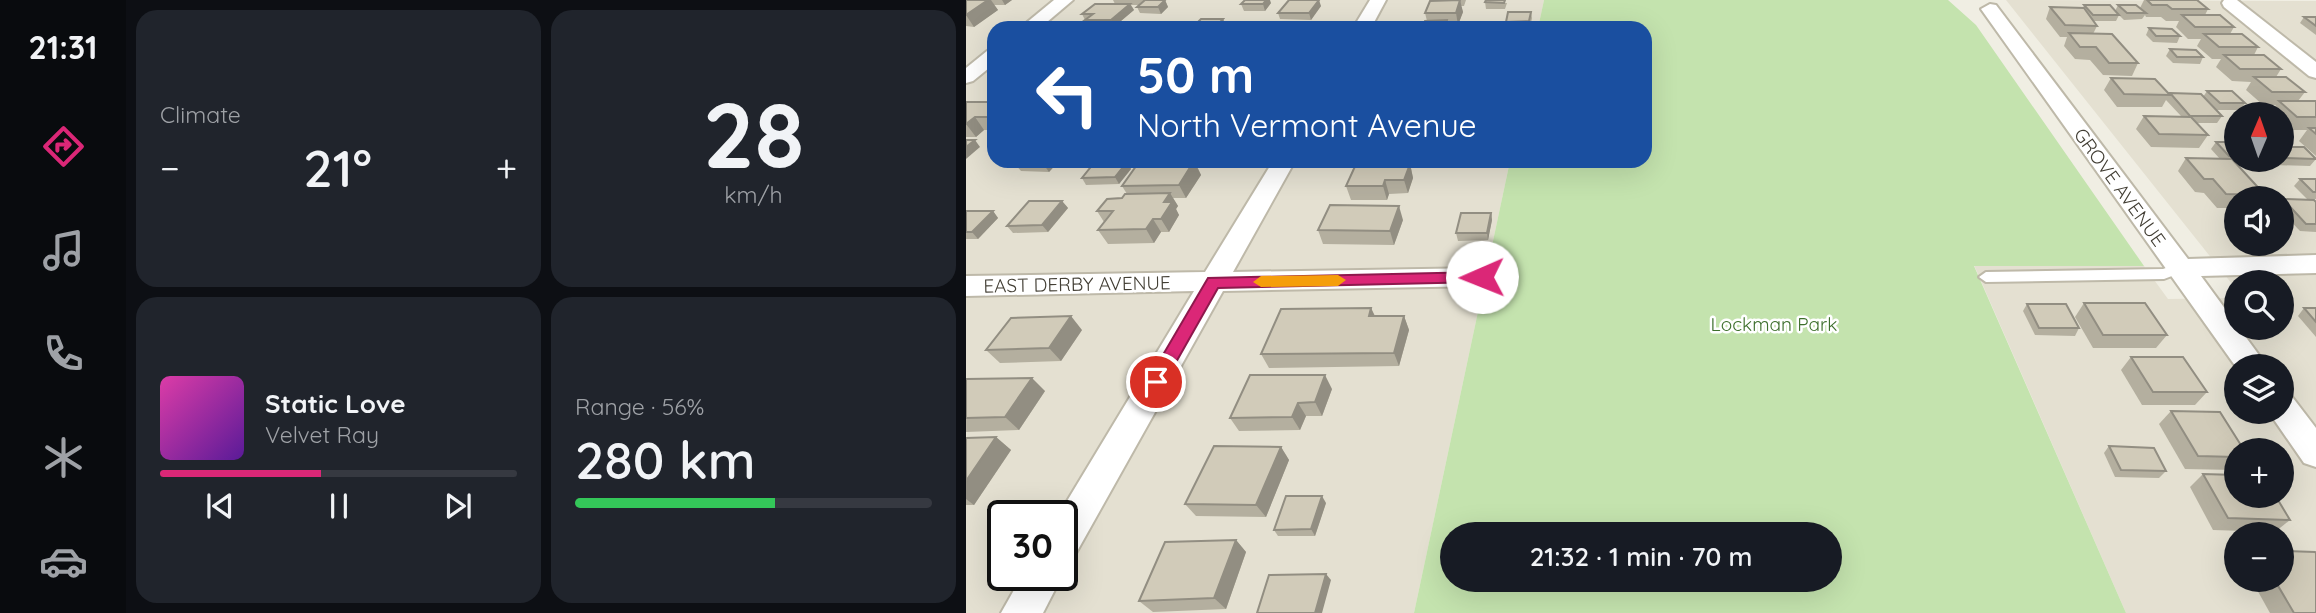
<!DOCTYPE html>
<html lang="en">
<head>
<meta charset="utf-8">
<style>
  :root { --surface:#171b24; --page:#20242c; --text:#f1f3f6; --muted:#9ea1a6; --line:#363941; --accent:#db2777 }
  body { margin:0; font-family:Quicksand,sans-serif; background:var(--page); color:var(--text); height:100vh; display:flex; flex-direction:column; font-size:26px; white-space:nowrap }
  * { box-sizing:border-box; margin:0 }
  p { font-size:23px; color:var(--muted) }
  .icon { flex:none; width:38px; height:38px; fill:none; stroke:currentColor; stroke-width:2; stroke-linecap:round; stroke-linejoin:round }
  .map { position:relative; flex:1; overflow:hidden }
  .panel { display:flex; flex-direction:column; gap:10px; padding:10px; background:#0d0f14; width:840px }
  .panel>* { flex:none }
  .banner { position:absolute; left:21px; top:21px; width:665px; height:147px; border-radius:21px; box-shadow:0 7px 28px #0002; background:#1a4fa0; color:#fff; overflow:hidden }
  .needle { width:46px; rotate:2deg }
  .controls { position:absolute; left:1258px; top:102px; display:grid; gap:14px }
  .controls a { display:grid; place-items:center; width:70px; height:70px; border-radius:50%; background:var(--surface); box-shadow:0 7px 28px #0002; font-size:35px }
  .speed { position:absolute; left:21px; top:500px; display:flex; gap:14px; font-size:35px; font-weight:700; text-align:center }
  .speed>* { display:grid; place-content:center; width:91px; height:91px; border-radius:50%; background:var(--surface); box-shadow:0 7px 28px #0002; line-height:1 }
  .speed .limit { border:4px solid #111; border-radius:10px; background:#fff; color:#111 }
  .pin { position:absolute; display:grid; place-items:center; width:60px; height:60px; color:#fff; margin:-30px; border:4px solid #fff; border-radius:50%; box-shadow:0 2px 7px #0007 }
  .me { position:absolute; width:77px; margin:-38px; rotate:269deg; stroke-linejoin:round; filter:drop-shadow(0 0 5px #0008) }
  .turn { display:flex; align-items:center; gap:24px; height:147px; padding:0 35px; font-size:32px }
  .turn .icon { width:91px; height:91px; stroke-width:2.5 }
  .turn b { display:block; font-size:49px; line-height:60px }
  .big { font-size:52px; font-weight:600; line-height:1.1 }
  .panel .tile { flex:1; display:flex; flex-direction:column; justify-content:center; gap:10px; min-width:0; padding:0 24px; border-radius:21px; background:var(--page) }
  .panel .dial { align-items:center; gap:0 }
  .dial b { font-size:91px; line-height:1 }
  .song { display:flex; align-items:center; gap:21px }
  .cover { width:84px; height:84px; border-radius:10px; background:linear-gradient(135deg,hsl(320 70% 55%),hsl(270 70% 35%)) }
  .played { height:7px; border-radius:4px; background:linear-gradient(90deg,var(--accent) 45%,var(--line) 45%) }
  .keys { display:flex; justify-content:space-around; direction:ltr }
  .heat { display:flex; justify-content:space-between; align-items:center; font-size:38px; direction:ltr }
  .charge { height:10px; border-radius:5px; background:linear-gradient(90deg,#34c759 56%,var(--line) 0) }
  .panel .tiles { flex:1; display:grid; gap:10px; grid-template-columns:repeat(2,1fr) }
  .trip { position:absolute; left:474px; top:522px; width:402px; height:70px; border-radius:35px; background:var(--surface); box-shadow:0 7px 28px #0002; font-weight:600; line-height:70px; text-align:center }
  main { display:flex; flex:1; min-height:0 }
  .tabs { display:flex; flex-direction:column; width:126px; justify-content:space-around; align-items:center; background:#090b0e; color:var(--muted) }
  .tabs .icon { width:49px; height:49px }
  .tabs .on { color:var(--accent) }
  .tabs b { font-size:32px; color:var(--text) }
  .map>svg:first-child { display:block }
  .residential { fill:#e4e0d1; fill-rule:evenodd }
  .green { fill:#c4e3ae; fill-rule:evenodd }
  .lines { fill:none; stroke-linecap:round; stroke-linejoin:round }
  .lane-casing { stroke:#beb9a9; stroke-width:4 }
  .street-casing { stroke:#beb9a9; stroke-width:4 }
  .lane { fill:#fff; fill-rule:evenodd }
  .street { fill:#fff; fill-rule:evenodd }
  .wall { fill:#b4af9f }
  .shaded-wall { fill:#928e82 }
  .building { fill:#d1cbb9; stroke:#928e82; stroke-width:2 }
  .route { fill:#db2777; stroke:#8e194d; stroke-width:2 }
  .slow { fill:#f59e0b }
  .labels { text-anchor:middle; stroke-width:5; stroke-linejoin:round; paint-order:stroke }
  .street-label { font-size:19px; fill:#423e34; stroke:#fff }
  .park-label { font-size:19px; fill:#3d6f2c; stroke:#fff }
</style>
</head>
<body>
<main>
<nav class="tabs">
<b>21:31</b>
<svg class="icon on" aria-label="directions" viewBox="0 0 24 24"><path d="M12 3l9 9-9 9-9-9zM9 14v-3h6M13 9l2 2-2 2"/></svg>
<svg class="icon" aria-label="music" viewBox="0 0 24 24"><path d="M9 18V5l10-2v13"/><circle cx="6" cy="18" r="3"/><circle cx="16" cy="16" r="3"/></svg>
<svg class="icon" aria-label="phone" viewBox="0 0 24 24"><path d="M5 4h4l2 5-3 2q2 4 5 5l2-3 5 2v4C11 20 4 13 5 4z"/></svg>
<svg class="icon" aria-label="climate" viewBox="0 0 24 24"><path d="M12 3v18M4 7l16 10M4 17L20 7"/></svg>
<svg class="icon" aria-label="car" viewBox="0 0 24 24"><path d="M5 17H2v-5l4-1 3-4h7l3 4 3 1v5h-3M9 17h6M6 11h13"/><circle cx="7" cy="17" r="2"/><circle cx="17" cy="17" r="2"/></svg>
</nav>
<section class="panel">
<div class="tiles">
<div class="tile"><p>Climate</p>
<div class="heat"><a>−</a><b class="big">21°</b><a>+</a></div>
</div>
<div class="tile dial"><b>28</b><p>km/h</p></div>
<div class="tile">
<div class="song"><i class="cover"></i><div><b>Static Love</b><p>Velvet Ray</p></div></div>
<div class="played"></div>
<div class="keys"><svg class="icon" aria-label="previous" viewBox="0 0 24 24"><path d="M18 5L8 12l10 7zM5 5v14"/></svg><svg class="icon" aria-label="pause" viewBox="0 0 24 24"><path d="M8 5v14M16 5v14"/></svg><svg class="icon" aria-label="next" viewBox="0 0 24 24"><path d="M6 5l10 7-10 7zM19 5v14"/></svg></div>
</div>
<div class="tile"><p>Range · 56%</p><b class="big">280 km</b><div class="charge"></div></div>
</div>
</section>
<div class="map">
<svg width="1350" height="613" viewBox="0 0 1350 613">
  <rect width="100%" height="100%" fill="#f0eee3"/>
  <g class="residential">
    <path d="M0,0H578L572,28H28V161H544L448,613H0ZM37,516H96V576H37Z"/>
    <path d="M1040,0L1350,1V613H1160L1008,265L1178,266L1202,299L1270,298V327H1316V282H1270V289ZM1270,114H1316V159H1270ZM1270,198H1316V243H1270ZM1270,366H1316V411H1270ZM1270,450H1316V495H1270ZM1270,534H1316V579H1270Z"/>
  </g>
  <path class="green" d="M578,0H982L1010,25L1178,266H1008L1160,613H448L544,161H679V28H572ZM486,534H864V579H486Z"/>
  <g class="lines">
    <g class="lane-casing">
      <path id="lane" d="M1214,263L1221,268L1219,271L1198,279L1020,282L1013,277L1020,272L1197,269Z"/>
    </g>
    <g class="street-casing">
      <g id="street">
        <path d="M88,0H107L74,28H54Z"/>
        <path d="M404,0H420L405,28H387Z"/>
        <path d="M1258,0H1271L1350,62V78L1343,76L1258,7L1256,3Z"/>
        <path d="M1024,4L1030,5L1222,259L1350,255V273L1235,276L1301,366L1270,367L1015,9Z"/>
        <path d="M28,49V64L7,81L0,83V68L21,51Z"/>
        <path d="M307,161H329L267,272L516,268L526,270L529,277L526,284L516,286L257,291L109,555L96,560V516H92L228,291L0,296V276L239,272Z"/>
        <path d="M1316,394L1327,398L1350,428V467L1338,463L1302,411H1316Z"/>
        <path d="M56,576H96L77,613H35Z"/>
      </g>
    </g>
    <use href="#lane" class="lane"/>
    <use href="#street" class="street"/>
  </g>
  <g class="wall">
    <path d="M0,0H46L39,5H28L32,10L8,27L0,26Z"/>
    <path d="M147,0H199L202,7L195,14L174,13L171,7L174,5H165L168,10L149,26H139L140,28H99L122,26L116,14L149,4Z"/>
    <path d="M467,0H500L498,6H495L497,12L492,25L457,26L461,21L459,13Z"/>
    <path d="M1178,0H1231L1242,9L1239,15L1268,27L1264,34L1292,47L1288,55L1315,69L1310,77L1339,92L1332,101H1350V156L1333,141L1341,130H1322L1316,125V114H1304L1310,105H1297L1280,90L1285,82L1266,81L1250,67L1255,59H1246L1231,46L1235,39H1222L1210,27L1213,21H1200L1195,17H1180L1179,15L1176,19L1158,20L1153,15L1150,21H1127L1131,26L1127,34L1172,63L1166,76L1137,75L1124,60L1109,59L1098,46L1101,37H1094L1080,19L1084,7L1117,8L1118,5L1149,11L1152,5L1174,8Z"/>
    <path d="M519,2L541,3L539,9H520Z"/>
    <path d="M305,3L299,11H278L275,4Z"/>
    <path d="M355,6L345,20L314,19L312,13Z"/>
    <path d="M565,12L566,18L564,28H541L540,22Z"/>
    <path d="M1338,17H1350V35L1334,23Z"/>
    <path d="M1183,28L1214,36L1211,43L1187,42L1180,35Z"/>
    <path d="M1204,49L1237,57L1234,64L1207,63L1200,56Z"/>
    <path d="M1145,78L1204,94V93L1237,97L1241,91L1279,103L1275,110H1250L1256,116L1251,123H1231L1242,135L1233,148L1185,147L1170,129L1178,116H1215L1200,100L1196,107H1151L1138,90Z"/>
    <path d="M0,102H28V130H18L10,137H0Z"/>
    <path d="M1250,142H1270V159H1300L1297,164H1270L1299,195L1297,198H1270V208H1251L1238,193L1229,192L1212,171L1220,158L1254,159L1245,149Z"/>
    <path d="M1316,147L1350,159L1344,166L1308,165L1303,159H1316Z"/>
    <path d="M53,161H93L83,172L55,171L49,164Z"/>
    <path d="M192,161H246L244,163L230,164L235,175L220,198H207L212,206L210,209L213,215L203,232H195L188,243L142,244L132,230L138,222L131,211L156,198L161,194L156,186L193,162Z"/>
    <path d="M390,161H476L474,168H445L447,178L442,193L423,194L421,200H385L380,186L390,162Z"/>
    <path d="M161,162L165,169L153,184L120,185L116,178Z"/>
    <path d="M1334,179H1350V199H1341L1328,186Z"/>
    <path d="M1317,199L1350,202V232L1334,231L1316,212V201Z"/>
    <path d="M96,201L102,208L82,232L47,233L41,226Z"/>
    <path d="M0,211H27L32,218L12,239H0Z"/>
    <path d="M525,213L526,220L522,240L492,241L490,233Z"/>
    <path d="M437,220L428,245L357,244L352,230Z"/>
    <path d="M1118,303L1201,335L1190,348H1127L1109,317Z"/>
    <path d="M1061,304L1113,328L1109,336L1069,335L1057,311Z"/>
    <path d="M405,308L409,316H438L443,330L433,366L303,368L295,354Z"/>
    <path d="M1338,308H1350V337L1332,316Z"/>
    <path d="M116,330L95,361L34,363L20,350Z"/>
    <path d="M1165,357L1241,392L1229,405H1176L1155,370Z"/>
    <path d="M0,379L79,391L53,430L0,432Z"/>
    <path d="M366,389L356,416H340L334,430L273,431L264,418Z"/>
    <path d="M1205,411L1270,450V469L1269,470L1219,469L1193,424Z"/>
    <path d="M30,437L45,450L8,505H0V438Z"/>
    <path d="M1143,446L1200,471L1193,478L1149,477L1138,453Z"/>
    <path d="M315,447L323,460L300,517L230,516L219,504Z"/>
    <path d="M1237,474L1324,520L1309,532L1247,530L1224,487Z"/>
    <path d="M360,503L349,536H312L308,530Z"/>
    <path d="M270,540L280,552L260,609L187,612L173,601Z"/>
    <path d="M1285,579H1316L1350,613H1304Z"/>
  </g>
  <g class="shaded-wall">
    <path d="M22,0H25L32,10L8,27L0,15Z"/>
    <path d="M36,0H46L39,5Z"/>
    <path d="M199,0L202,7L195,14L192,7Z"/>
    <path d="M300,0H304L305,3L299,11L297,4Z"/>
    <path d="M353,0L355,6L345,20L343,13Z"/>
    <path d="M494,0L497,12L492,25L490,13Z"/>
    <path d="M164,4L168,10L149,26L145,20Z"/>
    <path d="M257,19L260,25L257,28H249Z"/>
    <path d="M9,117L18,130L10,137L0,124Z"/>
    <path d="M9,140L14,147L0,159V147Z"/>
    <path d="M81,161H93L83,172L78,165Z"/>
    <path d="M228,161L235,175L220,198L213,185Z"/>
    <path d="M161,162L165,169L153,184L149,177Z"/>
    <path d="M444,164L447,178L442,193L438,180Z"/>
    <path d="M419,180L423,194L421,200L417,186Z"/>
    <path d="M204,193L212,206L210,209L213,215L203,232L195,219L198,202Z"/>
    <path d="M96,201L102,208L82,232L76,225Z"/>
    <path d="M433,206L437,220L428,245L424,231Z"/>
    <path d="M27,211L32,218L12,239L6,232Z"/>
    <path d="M525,213L526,220L522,240L521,233Z"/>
    <path d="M187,219L195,232L188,243L180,229Z"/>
    <path d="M405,308L411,321L403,316Z"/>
    <path d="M105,316L116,330L95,361L83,348Z"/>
    <path d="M438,316L443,330L433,366L428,353Z"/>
    <path d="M359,375L366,389L356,416L349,402Z"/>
    <path d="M66,378L79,391L53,430L39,417Z"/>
    <path d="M332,403L340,416L334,430L326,417Z"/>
    <path d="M30,437L45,450L8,505L0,499V481Z"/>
    <path d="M315,447L323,460L300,517L290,505Z"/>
    <path d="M356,496L360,503L349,536L345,529Z"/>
    <path d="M270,540L280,552L260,609L248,598Z"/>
    <path d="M360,574L365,580L356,613H349Z"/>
  </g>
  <g class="building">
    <path d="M0,0H22L0,15Z"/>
    <path d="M179,0H199L192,7H171Z"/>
    <path d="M279,0H300L297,4H275Z"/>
    <path d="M323,0H353L343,13H312Z"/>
    <path d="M494,0L490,13H459L464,1Z"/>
    <path d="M520,0H539L538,3L519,2Z"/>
    <path d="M1181,0H1231L1242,9H1206L1201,5H1186Z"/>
    <path d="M129,4H164L145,20H119L127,14H116Z"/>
    <path d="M1118,5H1144L1153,15H1127Z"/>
    <path d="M1152,5H1170L1180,13H1161Z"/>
    <path d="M1084,7L1118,8L1131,26L1099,25Z"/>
    <path d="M542,12H565L563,21L540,22Z"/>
    <path d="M1216,15H1254L1268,27H1229Z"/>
    <path d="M1338,17H1350V26Z"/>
    <path d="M235,19H257L249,28H226Z"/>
    <path d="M481,20L480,25L497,24L496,28H448L449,26H457L459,21Z"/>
    <path d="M190,23H215L210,28H185Z"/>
    <path d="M283,23L335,24L331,28H279Z"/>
    <path d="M102,25L139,26L136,28H99Z"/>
    <path d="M1183,28L1206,29L1214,36H1190Z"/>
    <path d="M1103,33L1146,34L1172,63H1143L1130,47H1114Z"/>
    <path d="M1238,34H1276L1292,47H1253Z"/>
    <path d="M1204,49L1230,50L1237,57H1211Z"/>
    <path d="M1258,55H1298L1315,69H1274Z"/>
    <path d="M1288,77H1320L1339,92H1306Z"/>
    <path d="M1145,78L1189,79L1204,95L1158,94Z"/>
    <path d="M1241,91H1266L1279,103H1254Z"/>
    <path d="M1204,93L1235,94L1256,116H1224Z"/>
    <path d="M1313,101H1350V117H1331Z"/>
    <path d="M0,102H28V117H9L0,124Z"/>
    <path d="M1178,116L1225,117L1242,135L1193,134Z"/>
    <path d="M1343,128H1350V134Z"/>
    <path d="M0,140H9L0,147Z"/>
    <path d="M1250,142H1270V156H1263Z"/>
    <path d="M1316,147H1338L1350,159L1316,158Z"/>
    <path d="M1220,158L1266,159L1299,195L1260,194L1247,179H1238Z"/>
    <path d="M53,161H81L78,165L49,164Z"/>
    <path d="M228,161L213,185L156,186L173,162Z"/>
    <path d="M427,161L424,165L444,164L438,180H419L417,186H380L391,162Z"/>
    <path d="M161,162L149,177L116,178L128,163Z"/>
    <path d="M1334,179H1350V192H1347Z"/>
    <path d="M204,193L198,202H206L195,219H187L180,229L132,230L147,211H131L141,199L156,198L159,194Z"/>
    <path d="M1317,199L1348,200L1350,202V224H1340Z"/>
    <path d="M63,201H96L76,225L41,226Z"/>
    <path d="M364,205L433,206L424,231L352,230Z"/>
    <path d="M0,211H27L6,232H0Z"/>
    <path d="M495,213H525L521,233H490Z"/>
    <path d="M1118,303H1179L1201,335H1137Z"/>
    <path d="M1061,304H1100L1113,328H1073Z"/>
    <path d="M405,308L403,316H438L428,353L295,354L315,309Z"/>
    <path d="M1338,308H1350V322Z"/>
    <path d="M105,316L83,348L20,350L45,318Z"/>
    <path d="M1165,357H1217L1241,392H1187Z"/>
    <path d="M284,375H359L349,402L332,403L326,417L264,418Z"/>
    <path d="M66,378L39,417L0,418V379Z"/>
    <path d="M1205,411L1254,412L1278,450H1270V457L1232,456Z"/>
    <path d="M30,437L0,481V438Z"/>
    <path d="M248,446L315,447L290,505L219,504Z"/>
    <path d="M1143,446L1188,448L1200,471L1155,470Z"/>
    <path d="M1237,474L1270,475V495H1309L1324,520L1262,518Z"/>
    <path d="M320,496H356L345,529L308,530Z"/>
    <path d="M270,540L248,598L173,601L199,542Z"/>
    <path d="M1316,551L1349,552L1350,553V613H1328L1308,579H1316Z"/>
    <path d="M360,574L349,613H291L303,575Z"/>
  </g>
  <path class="route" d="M516,272L524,277L516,282L252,288L196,387H183L181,382L242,278Z"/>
  <path class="slow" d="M372,275L380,280L372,286L295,287L287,282L295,276Z"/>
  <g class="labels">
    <g class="street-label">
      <text transform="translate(1154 187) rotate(54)" y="7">GROVE AVENUE</text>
      <text transform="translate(111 284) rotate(-1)" y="7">EAST DERBY AVENUE</text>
    </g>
    <g class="park-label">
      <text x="808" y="331">Lockman Park</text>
    </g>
  </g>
</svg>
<div class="controls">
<a><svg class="needle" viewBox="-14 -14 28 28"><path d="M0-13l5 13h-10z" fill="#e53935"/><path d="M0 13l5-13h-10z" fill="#9ea1a6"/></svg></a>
<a><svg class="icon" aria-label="sound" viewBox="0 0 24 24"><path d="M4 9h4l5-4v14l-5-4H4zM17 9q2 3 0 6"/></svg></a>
<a><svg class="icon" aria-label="search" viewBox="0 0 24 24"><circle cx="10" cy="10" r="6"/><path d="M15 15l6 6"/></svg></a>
<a><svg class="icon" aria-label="layers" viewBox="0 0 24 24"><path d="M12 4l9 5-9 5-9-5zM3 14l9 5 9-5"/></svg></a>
<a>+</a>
<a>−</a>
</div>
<div class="speed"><div class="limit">30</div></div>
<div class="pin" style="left:190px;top:382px;background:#d93025"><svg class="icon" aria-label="arrive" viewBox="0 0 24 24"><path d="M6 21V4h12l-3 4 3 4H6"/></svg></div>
<svg class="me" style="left:516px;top:277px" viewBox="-20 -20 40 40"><circle r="19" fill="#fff"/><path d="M0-13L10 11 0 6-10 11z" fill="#db2777"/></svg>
<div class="trip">21:32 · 1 min · 70 m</div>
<div class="banner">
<div class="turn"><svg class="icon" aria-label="left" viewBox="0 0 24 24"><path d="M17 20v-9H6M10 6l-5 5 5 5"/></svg><div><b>50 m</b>North Vermont Avenue</div></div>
</div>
</div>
</main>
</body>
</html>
